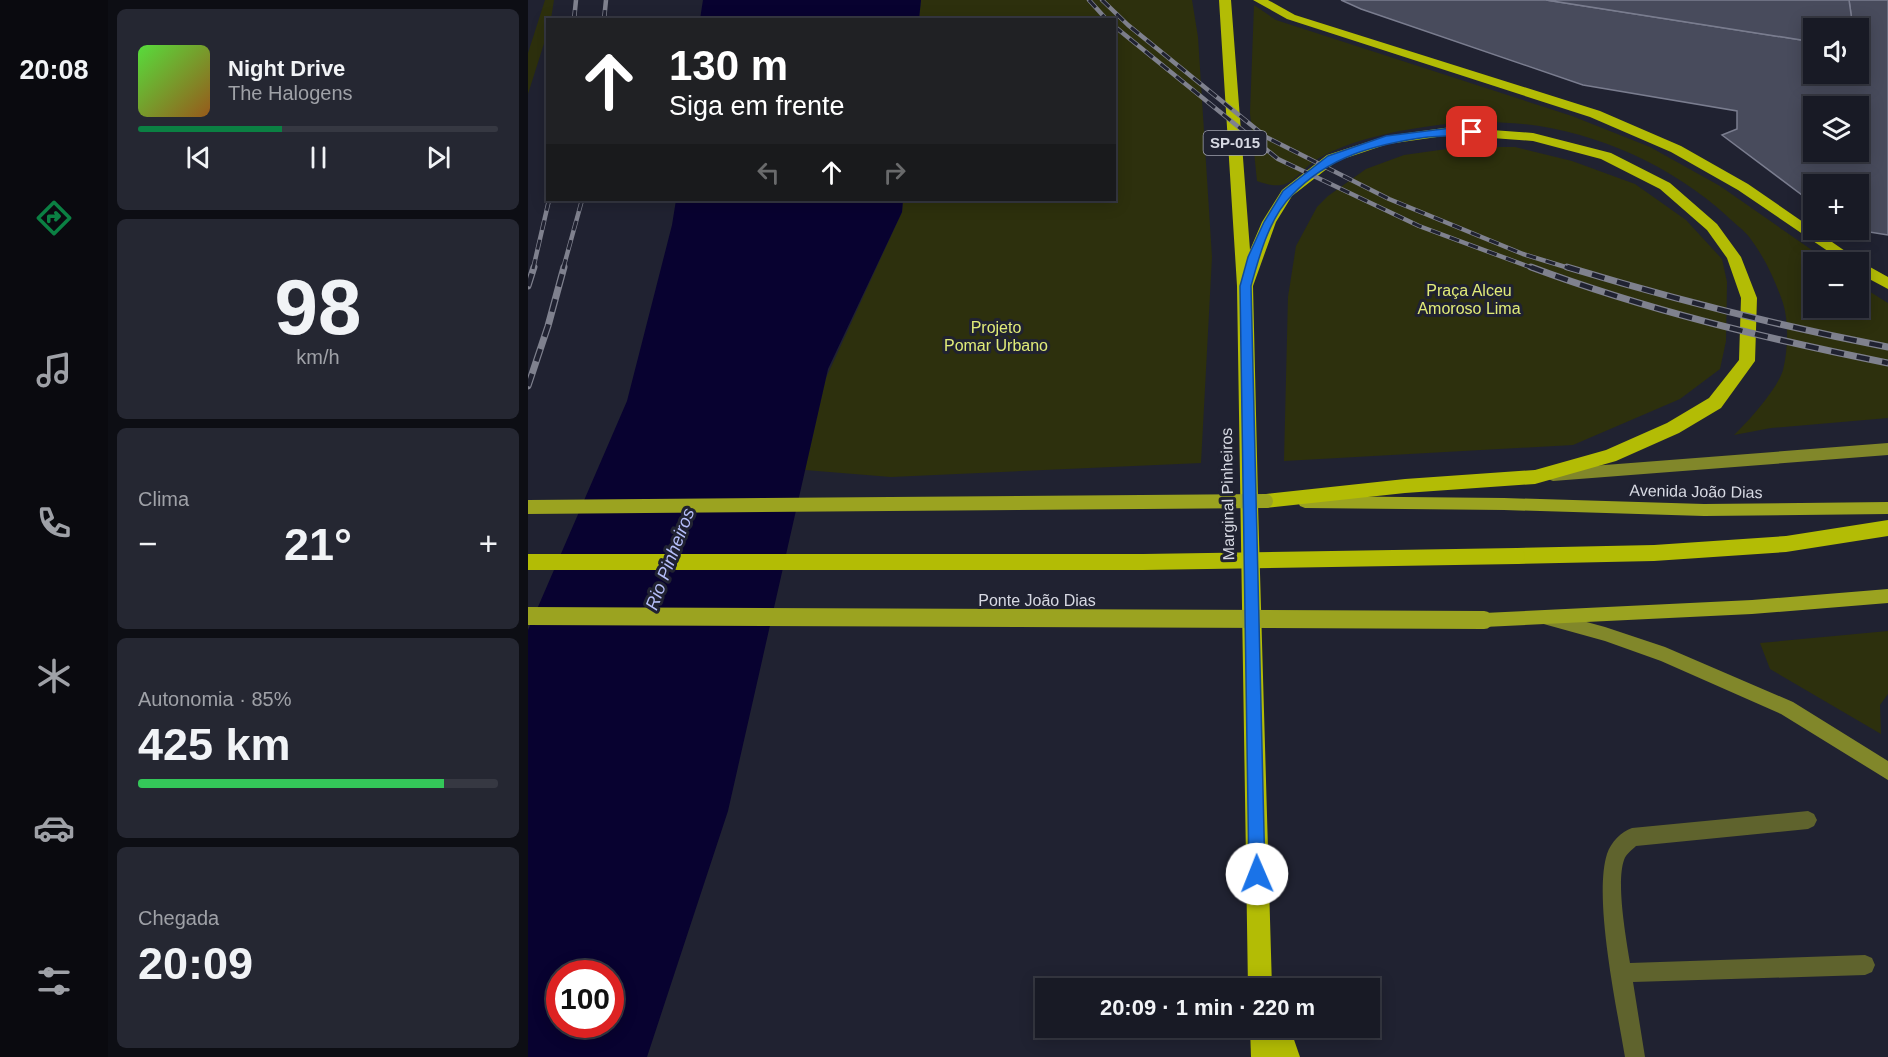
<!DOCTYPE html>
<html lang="pt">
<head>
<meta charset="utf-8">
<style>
  :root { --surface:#181a25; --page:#252732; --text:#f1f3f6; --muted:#9fa1a7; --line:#363842; --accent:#0b8043 }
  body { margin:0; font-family:Arial,sans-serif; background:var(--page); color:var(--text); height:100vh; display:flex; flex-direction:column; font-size:22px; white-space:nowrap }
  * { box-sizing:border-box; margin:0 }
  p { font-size:20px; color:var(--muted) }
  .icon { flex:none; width:33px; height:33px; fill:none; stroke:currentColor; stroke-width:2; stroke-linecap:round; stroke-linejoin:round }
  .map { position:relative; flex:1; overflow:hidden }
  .sheet { display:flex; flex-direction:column; gap:9px; padding:9px; background:#0d0e14; width:420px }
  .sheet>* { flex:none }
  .top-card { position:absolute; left:18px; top:18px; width:570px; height:183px; border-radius:0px; box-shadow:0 3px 15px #0003,0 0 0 2px var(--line); background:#202124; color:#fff; overflow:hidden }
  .controls { position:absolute; left:1275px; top:18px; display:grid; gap:12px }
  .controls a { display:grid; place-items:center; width:66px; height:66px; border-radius:0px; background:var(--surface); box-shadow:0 3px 15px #0003,0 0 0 2px var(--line); font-size:30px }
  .speed { position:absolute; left:18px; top:960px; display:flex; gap:12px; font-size:30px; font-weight:700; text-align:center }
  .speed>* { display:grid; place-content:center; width:78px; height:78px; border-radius:50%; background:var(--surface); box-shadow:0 3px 15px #0003,0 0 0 2px var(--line); line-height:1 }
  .speed .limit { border:9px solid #d22; background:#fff; color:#111 }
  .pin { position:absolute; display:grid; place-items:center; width:51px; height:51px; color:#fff; margin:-26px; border-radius:12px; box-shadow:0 3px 9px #0006 }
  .me { position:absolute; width:66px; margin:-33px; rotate:359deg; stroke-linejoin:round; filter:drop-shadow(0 0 4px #0008) }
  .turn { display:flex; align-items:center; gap:21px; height:126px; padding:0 24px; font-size:27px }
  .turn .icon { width:78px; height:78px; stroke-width:2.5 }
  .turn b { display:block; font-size:42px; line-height:51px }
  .lanes { display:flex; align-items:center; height:57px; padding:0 24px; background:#0003; justify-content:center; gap:30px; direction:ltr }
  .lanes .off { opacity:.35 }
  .big { font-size:45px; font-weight:700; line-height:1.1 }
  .sheet .tile { flex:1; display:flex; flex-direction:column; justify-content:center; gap:9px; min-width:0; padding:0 21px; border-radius:9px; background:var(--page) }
  .sheet .dial { align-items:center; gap:0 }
  .dial b { font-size:78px; line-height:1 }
  .song { display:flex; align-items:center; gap:18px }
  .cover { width:72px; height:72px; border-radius:9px; background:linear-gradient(135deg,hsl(110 70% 55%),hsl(30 70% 35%)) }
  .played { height:6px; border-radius:3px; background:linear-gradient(90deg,var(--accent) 40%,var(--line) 40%) }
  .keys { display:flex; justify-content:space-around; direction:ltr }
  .heat { display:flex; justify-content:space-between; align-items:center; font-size:33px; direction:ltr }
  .charge { height:9px; border-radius:4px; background:linear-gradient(90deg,#34c759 85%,var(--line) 0) }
  .trip { position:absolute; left:507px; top:978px; width:345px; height:60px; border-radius:0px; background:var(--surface); box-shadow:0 3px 15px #0003,0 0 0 2px var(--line); font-weight:700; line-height:60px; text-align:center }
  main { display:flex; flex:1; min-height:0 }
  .tabs { display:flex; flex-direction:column; width:108px; justify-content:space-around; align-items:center; background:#0a0a0f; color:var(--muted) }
  .tabs .icon { width:42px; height:42px }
  .tabs .active { color:var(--accent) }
  .tabs b { font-size:27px; color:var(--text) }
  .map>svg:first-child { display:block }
  .green { fill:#2d300d }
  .water { fill:#080230; fill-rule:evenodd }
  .building { fill:#484b5c; stroke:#7a7d8f; stroke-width:1.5; fill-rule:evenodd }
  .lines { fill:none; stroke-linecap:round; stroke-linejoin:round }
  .service { fill:#5f632d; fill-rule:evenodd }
  .secondary { fill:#81872a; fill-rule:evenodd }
  .primary { fill:#9ba320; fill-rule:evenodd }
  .motorway { fill:#b3bc05; fill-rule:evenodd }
  .rail-far1-casing { stroke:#7f818e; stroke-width:4.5 }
  .rail-casing { stroke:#7f818e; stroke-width:7 }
  .rail-far1 { stroke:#202231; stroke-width:3; stroke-dasharray:10; stroke-linecap:butt }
  .rail { stroke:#202231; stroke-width:4.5; stroke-dasharray:13; stroke-linecap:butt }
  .primary-bridge-far1 { stroke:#9ba320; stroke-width:14 }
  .primary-bridge { stroke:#9ba320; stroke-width:18 }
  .motorway-bridge { stroke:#b3bc05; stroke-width:16 }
  .route { fill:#1a73e8; stroke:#114b97; stroke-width:1.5 }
  .labels { text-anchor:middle; stroke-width:6; stroke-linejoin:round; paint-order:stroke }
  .shield { fill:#202231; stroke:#a0a2ae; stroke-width:1.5 }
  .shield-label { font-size:15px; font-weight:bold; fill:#d7d9e3 }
  .park-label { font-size:16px; fill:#e1eb78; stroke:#202231 }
  .street-label { font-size:16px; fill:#d7d9e3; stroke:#202231 }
  .water-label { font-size:18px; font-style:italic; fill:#b5bef9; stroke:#202231 }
</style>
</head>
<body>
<main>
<nav class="tabs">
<b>20:08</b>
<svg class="icon active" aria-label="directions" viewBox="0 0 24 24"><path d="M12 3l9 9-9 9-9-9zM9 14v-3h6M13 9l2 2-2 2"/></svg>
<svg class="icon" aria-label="music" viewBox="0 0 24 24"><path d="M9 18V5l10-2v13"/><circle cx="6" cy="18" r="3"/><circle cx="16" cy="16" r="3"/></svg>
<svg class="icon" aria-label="phone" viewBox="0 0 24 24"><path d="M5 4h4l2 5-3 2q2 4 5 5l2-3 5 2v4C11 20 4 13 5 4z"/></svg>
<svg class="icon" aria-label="climate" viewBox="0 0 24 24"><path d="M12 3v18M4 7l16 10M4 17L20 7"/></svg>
<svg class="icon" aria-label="car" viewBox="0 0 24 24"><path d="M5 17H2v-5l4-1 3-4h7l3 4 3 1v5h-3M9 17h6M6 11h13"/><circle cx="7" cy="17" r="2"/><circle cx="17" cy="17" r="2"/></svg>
<svg class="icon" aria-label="filters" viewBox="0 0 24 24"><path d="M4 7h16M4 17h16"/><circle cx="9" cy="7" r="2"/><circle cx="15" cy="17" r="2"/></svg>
</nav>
<section class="sheet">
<div class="tile">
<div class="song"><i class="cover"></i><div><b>Night Drive</b><p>The Halogens</p></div></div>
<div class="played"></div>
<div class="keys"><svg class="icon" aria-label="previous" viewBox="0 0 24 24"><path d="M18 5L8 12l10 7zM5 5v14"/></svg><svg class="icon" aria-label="pause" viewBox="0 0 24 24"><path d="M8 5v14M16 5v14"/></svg><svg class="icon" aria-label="next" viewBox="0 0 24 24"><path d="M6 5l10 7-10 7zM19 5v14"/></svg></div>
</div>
<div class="tile dial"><b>98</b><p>km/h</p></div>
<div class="tile"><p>Clima</p>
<div class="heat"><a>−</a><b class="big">21°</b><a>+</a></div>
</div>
<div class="tile"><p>Autonomia · 85%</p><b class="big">425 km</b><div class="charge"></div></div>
<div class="tile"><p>Chegada</p><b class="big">20:09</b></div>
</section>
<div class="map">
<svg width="1360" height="1057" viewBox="0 0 1360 1057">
  <rect width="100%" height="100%" fill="#202231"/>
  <g class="green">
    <path d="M17,0H26L23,19L20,20L19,34L0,94V53Z"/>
    <path d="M393,0H664L670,37L684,257L673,463L363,477L277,470L298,378L374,212L375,200H586V20L391,19Z"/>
    <path d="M726,5L748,20L1044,116L1122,147L1192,186L1301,262H1286V308H1330L1331,285L1360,303V418L1243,428L1206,435C1220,422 1250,388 1255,370C1260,350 1261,322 1255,303C1247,280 1237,258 1222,238C1216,230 1206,223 1199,216C1144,166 1069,132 995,124C944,119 891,125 842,138C826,142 805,150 791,158C764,175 765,194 729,181L722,113Z"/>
    <path d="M933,147H987L1044,161L1107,184L1158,220L1194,259L1199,282L1198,341L1192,369L1152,399L1045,445L756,461L760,297L768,246L789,207L800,196L838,169L876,155Z"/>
    <path d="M1360,631V694L1352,705L1353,734L1242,669L1232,643Z"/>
  </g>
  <g class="water">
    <path d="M175,0H393L391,19H172Z"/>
    <path d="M148,200H375L374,212L300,369L200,811L119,1057H0V630L99,401L144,225ZM32,974H82V1024H32Z"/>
  </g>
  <g class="building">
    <path d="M813,0H1018L1286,42V74H1330V28H1325L1321,0H1360V235L1329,230H1330V184H1286V204L1194,135L1209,129V111L1055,85L833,9ZM1286,106H1330V152H1286Z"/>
    <path d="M1018,0H1321L1325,28H1286V42Z"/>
  </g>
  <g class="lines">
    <path class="service" d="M1280,811L1286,814L1289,820L1286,826L1280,829L1108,846C1104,850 1098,854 1096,860C1088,883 1098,938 1102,963L1337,955L1344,958L1347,965L1344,972L1337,975L1105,982L1117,1057H1097C1089,1009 1065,898 1079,854C1083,842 1093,832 1104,828Z"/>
    <g class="secondary">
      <path d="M1360,443V455L1025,481L1020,479L1018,475L1020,471L1025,469Z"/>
      <path d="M1018,611L1077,627L1137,647L1265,702L1360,761V780L1253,714L1133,661L1077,641L1012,623L1010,618L1012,613Z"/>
    </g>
    <g class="primary">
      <path d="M777,496L976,498L1176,504L1360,502V514L1176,516L976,510L777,508L772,506L770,502L772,498Z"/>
      <path d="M1360,589V603L1224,614L956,627L950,625L948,620L950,615L956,613L1224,600Z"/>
    </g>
    <g class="motorway">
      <path d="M691,0H703L722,250L734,222L754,190L799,155L858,136L923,127L1005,133L1083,153L1142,183L1189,224L1213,257L1229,298L1227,361L1193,408L1151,433L1088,461L1007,484L877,493L738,508L730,504L744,988H720L709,286ZM923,135L1005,141L1073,159L1132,189L1179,230L1199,258L1213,298L1211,360L1181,398L1139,423L1078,450L1007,470L877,479L738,494L730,499L725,286L748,222L764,196L809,161L860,144Z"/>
      <path d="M725,0H740L767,15L1072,111L1153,146L1220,184L1333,262L1360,277V289L1330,273V262H1316L1210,190L1143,152L1062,117L759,19Z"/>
      <path d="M1360,520V536L1258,552L1126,561L989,564L983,562L980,556L983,550L989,548L1126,545L1258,536Z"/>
      <path d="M722,1028H762L772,1057H723Z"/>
    </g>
    <g class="rail-far1-casing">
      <g id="rail-far1">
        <path d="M561,0L579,20"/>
        <path d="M574,0L600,25L738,137L861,199L995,254L1044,269"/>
        <path d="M46,20L48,0"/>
        <path d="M76,20L78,0"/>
        <path d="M586,26L750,159L891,226L1007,269"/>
        <path d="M5,269L21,200"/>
        <path d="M35,269L54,200"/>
      </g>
    </g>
    <g class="rail-casing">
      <g id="rail">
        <path d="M1003,267C1118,310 1240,339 1360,363"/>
        <path d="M1039,267C1145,299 1251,326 1360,347"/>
        <path d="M0,286L6,267"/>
        <path d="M0,386L20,326L36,267"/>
      </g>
    </g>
    <use href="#rail-far1" class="rail-far1"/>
    <use href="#rail" class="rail"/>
    <path class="primary-bridge-far1" d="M0,507L738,501"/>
    <path class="primary-bridge" d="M0,616L956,620"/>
    <path class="motorway-bridge" d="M0,562H615L989,556"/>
  </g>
  <path class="route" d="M923,128L944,129L949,132C945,136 909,136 900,137C848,144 801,156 764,195C741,218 731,257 723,286L737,874L735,880L729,882L723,880L721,874L712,286L720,257L736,222L755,191L800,156L858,136Z"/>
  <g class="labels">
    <rect class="shield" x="675.5" y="131" width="63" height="24" rx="4.5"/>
    <g class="shield-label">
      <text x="707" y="148">SP-015</text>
    </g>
    <g class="park-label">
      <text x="941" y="296">Praça Alceu<tspan x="941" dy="18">Amoroso Lima</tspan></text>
      <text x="468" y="333">Projeto<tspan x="468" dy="18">Pomar Urbano</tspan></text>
    </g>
    <g class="street-label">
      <text transform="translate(1168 491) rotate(1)" y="6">Avenida João Dias</text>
      <text transform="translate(699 494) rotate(-91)" y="6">Marginal Pinheiros</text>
      <text x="509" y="606">Ponte João Dias</text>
    </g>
    <g class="water-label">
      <text transform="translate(142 559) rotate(-69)" y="6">Rio Pinheiros</text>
    </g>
  </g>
</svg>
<div class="controls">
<a><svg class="icon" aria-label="sound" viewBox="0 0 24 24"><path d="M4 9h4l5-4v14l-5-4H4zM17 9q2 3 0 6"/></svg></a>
<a><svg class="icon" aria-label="layers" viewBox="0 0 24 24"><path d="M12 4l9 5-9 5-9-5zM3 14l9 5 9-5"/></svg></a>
<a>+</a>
<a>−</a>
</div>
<div class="speed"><div class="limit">100</div></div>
<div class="pin" style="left:944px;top:132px;background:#d93025"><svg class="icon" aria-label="arrive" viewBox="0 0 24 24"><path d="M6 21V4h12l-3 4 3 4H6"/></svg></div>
<svg class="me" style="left:729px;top:874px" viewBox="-20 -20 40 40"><circle r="19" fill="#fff"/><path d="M0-13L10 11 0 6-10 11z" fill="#1a73e8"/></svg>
<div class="trip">20:09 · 1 min · 220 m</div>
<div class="top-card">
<div class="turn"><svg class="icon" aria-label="ahead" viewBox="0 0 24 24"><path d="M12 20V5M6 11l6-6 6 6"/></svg><div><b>130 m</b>Siga em frente</div></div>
<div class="lanes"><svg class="icon off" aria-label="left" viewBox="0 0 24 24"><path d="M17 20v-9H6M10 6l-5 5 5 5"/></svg><svg class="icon" aria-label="ahead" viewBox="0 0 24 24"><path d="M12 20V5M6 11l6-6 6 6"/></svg><svg class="icon off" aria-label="right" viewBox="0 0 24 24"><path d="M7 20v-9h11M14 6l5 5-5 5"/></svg></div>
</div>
</div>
</main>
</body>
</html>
